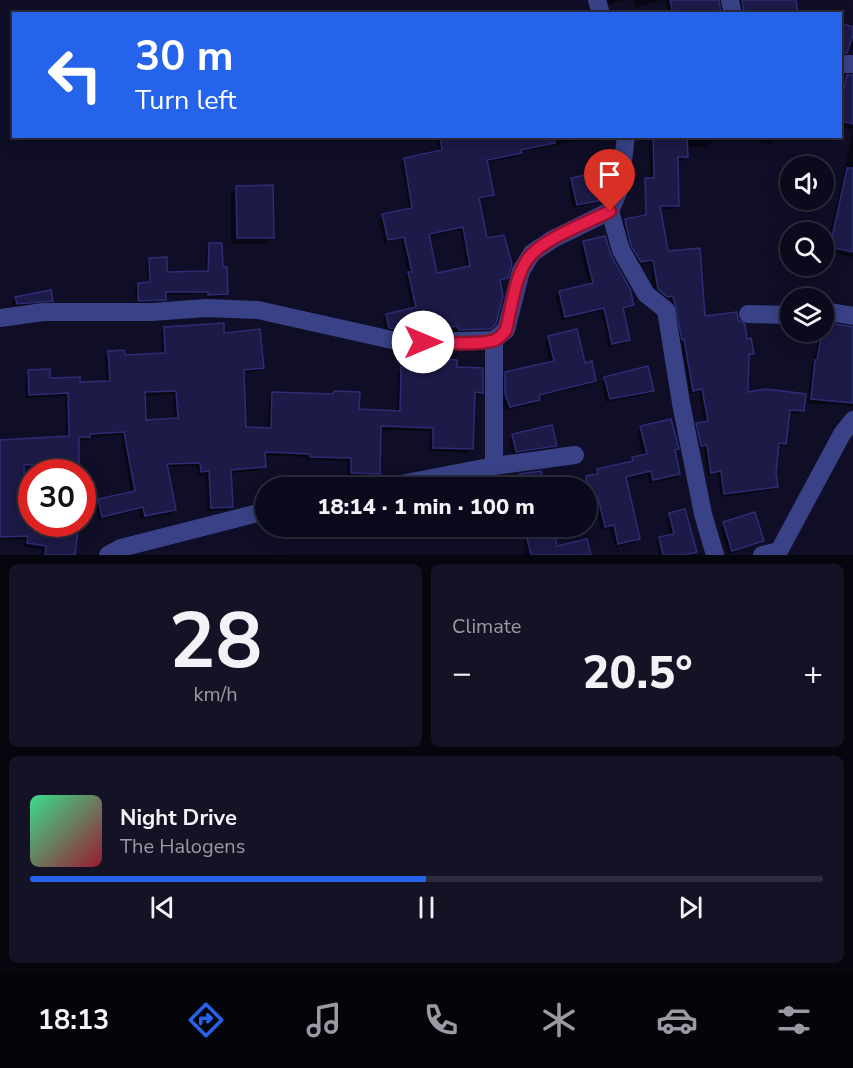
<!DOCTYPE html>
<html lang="en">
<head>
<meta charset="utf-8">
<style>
  :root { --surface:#0b0a1c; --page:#141325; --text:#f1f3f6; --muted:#9a9aa3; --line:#2b2b3b; --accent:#2563eb }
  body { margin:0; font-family:"Nunito Sans",sans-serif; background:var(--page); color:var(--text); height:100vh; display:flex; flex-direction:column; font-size:22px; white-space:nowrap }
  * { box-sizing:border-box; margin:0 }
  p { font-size:20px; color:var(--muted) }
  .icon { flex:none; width:33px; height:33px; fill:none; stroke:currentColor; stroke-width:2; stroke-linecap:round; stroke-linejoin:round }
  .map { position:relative; height:555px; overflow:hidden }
  .drawer { display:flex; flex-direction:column; gap:9px; padding:9px; background:#06060f; flex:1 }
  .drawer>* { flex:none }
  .banner { position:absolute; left:12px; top:12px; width:830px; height:126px; border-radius:0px; box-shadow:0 3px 15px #0003,0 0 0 2px var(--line); background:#2563eb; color:#fff; overflow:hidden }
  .fabs { position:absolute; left:780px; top:156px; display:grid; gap:12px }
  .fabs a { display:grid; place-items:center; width:54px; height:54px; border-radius:50%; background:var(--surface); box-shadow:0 3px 15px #0003,0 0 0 2px var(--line); font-size:30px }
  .speed { position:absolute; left:18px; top:459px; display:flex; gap:12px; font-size:30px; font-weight:700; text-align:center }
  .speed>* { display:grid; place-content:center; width:78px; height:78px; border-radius:50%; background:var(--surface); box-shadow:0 3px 15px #0003,0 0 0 2px var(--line); line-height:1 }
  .speed .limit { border:9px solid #d22; background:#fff; color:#111 }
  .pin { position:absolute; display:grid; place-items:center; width:51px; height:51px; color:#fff; margin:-62px -26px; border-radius:50% 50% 50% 0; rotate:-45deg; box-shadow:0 0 6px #0007 }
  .pin .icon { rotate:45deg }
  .me { position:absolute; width:66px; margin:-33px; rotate:90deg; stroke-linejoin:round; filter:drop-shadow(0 0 4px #0008) }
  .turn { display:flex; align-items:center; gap:21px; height:126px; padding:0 24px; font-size:27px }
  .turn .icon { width:78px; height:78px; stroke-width:2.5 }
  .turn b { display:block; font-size:42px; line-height:51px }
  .big { font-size:45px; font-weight:800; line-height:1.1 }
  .drawer .card { flex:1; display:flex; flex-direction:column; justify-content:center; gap:9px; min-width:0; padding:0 21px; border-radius:9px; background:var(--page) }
  .drawer .dial { align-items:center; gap:0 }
  .dial b { font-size:78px; line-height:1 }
  .song { display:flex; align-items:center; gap:18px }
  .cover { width:72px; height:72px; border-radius:9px; background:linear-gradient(135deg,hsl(150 70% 55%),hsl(350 70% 35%)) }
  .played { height:6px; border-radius:3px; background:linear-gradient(90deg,var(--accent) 50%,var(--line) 50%) }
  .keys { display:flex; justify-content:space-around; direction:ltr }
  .heat { display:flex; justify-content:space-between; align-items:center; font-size:33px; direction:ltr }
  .drawer .tiles { flex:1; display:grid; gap:9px; grid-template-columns:1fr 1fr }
  .card:last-child { grid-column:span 2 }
  .trip { position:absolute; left:255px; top:477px; width:342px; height:60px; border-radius:30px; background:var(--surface); box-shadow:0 3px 15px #0003,0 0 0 2px var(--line); font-weight:800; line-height:60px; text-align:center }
  .dock { display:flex; height:96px; justify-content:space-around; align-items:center; background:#04040b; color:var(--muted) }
  .dock .icon { width:42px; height:42px }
  .dock .active { color:var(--accent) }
  .dock b { font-size:27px; color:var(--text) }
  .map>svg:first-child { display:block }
  .shadow { fill:#0007; fill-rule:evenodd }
  .building { fill:#1c1a47; stroke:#2e2c74; stroke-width:1.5; fill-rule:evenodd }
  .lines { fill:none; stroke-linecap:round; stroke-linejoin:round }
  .minor { stroke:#394286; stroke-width:18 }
  .route-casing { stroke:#92132f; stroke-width:15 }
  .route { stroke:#e11d48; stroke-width:10 }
</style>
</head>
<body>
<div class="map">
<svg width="853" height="555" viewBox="0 0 853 555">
  <rect width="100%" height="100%" fill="#0f0e26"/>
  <g class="shadow">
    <path d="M605,0H624L606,5Z"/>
    <path d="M634,0H663L636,7Z"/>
    <path d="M665,0H718L721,14H669Z"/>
    <path d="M736,0H794L796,9L809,14H740Z"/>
    <path d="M840,24L853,29V50L847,48L842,56H840Z"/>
    <path d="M840,92L853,95V129L840,126Z"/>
    <path d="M853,130V257L826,251Z"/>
    <path d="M440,136H600L521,152L517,156L486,163L492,194L489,198L477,200L486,240L506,277L498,282L490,327L485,332L455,333L453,329L426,333L425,331L415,334L385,331L383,319L387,315L412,310L405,277L408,274L401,239L384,243L379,219L383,216L409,210L401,163L405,159L439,152L436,140ZM460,230L467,268L436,275L428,236Z"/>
    <path d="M653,136H711V143L707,147H686V157L682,161H677L678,205L674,209H651L649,142Z"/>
    <path d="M752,136H777L772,145L751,140Z"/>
    <path d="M572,179L601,199L597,203L573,208L568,183Z"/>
    <path d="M237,187L272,237L266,244H231V193Z"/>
    <path d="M643,217L646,229L662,227L666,253L698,250L704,318L736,314L737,321L743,325L746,340H750L752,353L748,357L746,394L766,391L804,396L803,411L799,414L788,413L785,443L781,447H778L774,473L776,486L772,490L721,497L718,474L708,476L703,447L698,448L694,428L697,424L704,423L699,392L690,394L681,342H679L670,298L663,299L654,293L650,263L637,265L628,250L622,224L624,222L632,253H635L627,221H625Z"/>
    <path d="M584,242L632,305L628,308L622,310L629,339L625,343L609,347L601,311L562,320L556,297L560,293L589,286L580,246Z"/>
    <path d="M209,244L221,269L226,294L223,297H206V294L164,295V299L161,302L136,303L135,287L138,284H148L147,262L150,259L166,273L206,272V247Z"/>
    <path d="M16,298L51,300L47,304L13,308L12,302Z"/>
    <path d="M165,328L223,335L262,368L258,371L242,373L244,428L268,429L269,398L273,394L331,396L334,392L358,411L397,412L398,373L402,369L436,370V365L440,361L455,369L481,392L477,396H473L472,449L468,453L429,451L430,431L380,430L378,474L374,477H347L348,461L306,460V457L264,455V467L261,470L230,473L231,506L227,510L207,511L206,475H198L197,466L166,467L174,510L170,514L141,519L139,510L99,520L95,504L99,500L131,493L121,435L89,437L85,440L77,441V472H54V468H23L24,520L32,524H77L73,555H42L43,549L24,547L25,539L0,540V441L66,438L65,396L26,398L25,375L29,372L49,379L79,384L106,382L105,356L109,352L123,357L162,354L161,332ZM173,394L174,419L145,421L144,396Z"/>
    <path d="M853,328V406L808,403L811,366L813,363L820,332Z"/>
    <path d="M549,338L595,381L591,385L538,397L539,400L535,404L506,410L502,398V378L506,374L550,363L545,342Z"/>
    <path d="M605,378L653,391L649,394L606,402L602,382Z"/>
    <path d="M641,427L677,449L674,452L679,474L675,478L650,483L647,474L625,480L638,539L634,543L615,547L610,528L601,530L594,500L586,501V488H546L594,476L598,470L629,462L633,459L643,456L637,431Z"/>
    <path d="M513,436L555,446L552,450L513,455L509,440Z"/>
    <path d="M520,475L543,488H485L487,485L518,478Z"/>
    <path d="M670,515L695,552L692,555H659L656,542L659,539L670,536L666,518Z"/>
    <path d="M724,524L762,540L758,544L728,554L720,528Z"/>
    <path d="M520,526H551L556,548L589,555H518L526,553Z"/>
  </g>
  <g class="building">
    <path d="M670,0H719L721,14H673Z"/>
    <path d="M742,0H796L798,14H744Z"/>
    <path d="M840,23L853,27V36L847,53H840Z"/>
    <path d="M847,75H853V124L840,121V105Z"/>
    <path d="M440,136H554L555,143L521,150L522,153L487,160L494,195L479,198L487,238L504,235L512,264L508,278L500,280L503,296L496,324L490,329L459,330L457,326L429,331V329L420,331L389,328L386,314L416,307L408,272H412L404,237L388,240L382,214L412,208L404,158L442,150ZM463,227L470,266L437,273L429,234Z"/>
    <path d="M687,136L688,157H678L679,206H660L668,251L700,248L705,316L737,312L738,320L745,324L747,339L751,338L754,354H749L748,392L766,389L806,394L804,411L790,410L786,444L779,443L776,473L778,487L724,494L721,471L711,473L707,445L701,446L696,423L708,421L702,389L693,391L684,339L682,340L673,296L667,297L658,289L653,260L641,262L631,246L626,225L625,219L646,215L645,178H654L653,137Z"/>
    <path d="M847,168H853V252L830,247Z"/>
    <path d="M600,172L605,195L603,200L577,205L571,178Z"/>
    <path d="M273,185L274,238H237L236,186Z"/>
    <path d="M605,236L611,255L630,289L634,305L623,308L630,340L612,344L604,308L565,317L559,291L593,283L583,241Z"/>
    <path d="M209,243H222L223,267H227L228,294L208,295V292H166V300L138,301V283L150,282L149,258L167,257V272L208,271Z"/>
    <path d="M51,290L53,301L17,304L15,297Z"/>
    <path d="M824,322L853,327V403L811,399L815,360H817Z"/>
    <path d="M224,323V333L260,329L264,368L244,370L246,427L271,428L272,392L333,394L334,391L360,392L359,409L400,411L401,367L439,369V359L457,360V367L483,368V393L475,392L473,449L433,448V428L381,426L380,474L351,473V458L310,457V454L265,452L266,467L231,470L233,507L211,508L209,471L201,472L200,463L167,464L176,510L145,516L143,507L102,517L98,499L135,491L124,432L90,434V437H79V472H58V464L24,465L25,519L32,520V524H45V526L78,530L75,555H45L46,546L27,543L28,536L0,537V440L69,436L68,393L29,395L28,370L50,369V378L80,377V382L110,381L108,351L124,350L125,355L165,353L164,327ZM176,391L178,418L146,420L145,392Z"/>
    <path d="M577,329L585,363L592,361L596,381L539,395L540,400L510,407L505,394V372L554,361L548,336Z"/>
    <path d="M648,366L654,391L610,399L604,377Z"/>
    <path d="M671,419L679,449L675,450L680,474L653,480L651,471L626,477L640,539L618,544L614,525L605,527L598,497L586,499V476L598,474L597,469L633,461L632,457L647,454L640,426Z"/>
    <path d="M552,425L557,446L516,452L512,434Z"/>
    <path d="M541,471L545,488H493V482L520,476L519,474Z"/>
    <path d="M685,509L697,552L685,555H663L659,537L674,534L669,513Z"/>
    <path d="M755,512L764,541L732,551L723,522Z"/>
    <path d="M524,526H553L557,546L587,539L591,555H531Z"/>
  </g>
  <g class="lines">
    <g class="minor">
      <path d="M597,0L601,14"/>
      <path d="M730,0L733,14"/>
      <path d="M840,64H853"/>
      <path d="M610,211L621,250L646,294L666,310L681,403L703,514L715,555"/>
      <path d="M824,311L853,316"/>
      <path d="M748,314L790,315"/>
      <path d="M0,318L43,312H152L206,308L258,310L392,340L423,342L494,340L506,330L521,271L532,253L553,239L610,211L620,188L626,136"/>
      <path d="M494,466V340"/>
      <path d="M380,488L494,466L575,455"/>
      <path d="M108,555L121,548L266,511"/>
      <path d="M762,555L779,551L842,434L853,420"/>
    </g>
  </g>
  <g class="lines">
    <g class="route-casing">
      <path id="route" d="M423,342C442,342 478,346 495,340C500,338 503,334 506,330C511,310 515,277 527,260C542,238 586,224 610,211"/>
    </g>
    <use href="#route" class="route"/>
  </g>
</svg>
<div class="fabs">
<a><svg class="icon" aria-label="sound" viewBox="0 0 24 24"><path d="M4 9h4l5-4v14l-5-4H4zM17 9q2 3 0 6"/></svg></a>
<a><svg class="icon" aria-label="search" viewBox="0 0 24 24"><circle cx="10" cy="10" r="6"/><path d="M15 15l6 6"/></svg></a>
<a><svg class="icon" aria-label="layers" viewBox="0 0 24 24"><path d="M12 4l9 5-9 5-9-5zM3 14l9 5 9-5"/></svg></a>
</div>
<div class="speed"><div class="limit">30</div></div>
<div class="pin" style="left:610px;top:211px;background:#d93025"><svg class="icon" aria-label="arrive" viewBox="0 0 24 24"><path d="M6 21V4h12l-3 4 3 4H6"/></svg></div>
<svg class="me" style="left:423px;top:342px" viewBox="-20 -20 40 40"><circle r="19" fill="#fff"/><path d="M0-13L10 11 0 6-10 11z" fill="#e11d48"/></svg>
<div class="trip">18:14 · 1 min · 100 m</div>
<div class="banner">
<div class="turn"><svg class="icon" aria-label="left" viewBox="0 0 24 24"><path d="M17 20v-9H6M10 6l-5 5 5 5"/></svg><div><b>30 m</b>Turn left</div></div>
</div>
</div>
<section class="drawer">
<div class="tiles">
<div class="card dial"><b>28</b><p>km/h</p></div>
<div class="card"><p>Climate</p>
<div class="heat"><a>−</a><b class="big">20.5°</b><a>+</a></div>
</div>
<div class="card">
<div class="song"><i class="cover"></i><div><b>Night Drive</b><p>The Halogens</p></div></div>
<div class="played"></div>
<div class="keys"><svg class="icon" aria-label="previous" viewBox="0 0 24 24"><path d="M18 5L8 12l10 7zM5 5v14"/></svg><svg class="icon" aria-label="pause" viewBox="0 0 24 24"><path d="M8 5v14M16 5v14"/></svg><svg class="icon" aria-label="next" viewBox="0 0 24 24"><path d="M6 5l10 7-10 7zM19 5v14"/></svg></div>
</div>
</div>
</section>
<nav class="dock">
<b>18:13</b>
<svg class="icon active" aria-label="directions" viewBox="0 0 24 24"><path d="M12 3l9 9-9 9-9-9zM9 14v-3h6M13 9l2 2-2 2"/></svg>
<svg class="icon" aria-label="music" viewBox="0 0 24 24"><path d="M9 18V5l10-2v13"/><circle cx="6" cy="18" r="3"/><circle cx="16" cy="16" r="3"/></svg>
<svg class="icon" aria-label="phone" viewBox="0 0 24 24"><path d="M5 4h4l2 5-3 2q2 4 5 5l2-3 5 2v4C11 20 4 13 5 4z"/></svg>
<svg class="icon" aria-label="climate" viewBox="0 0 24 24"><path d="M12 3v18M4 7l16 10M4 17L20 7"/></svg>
<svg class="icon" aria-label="car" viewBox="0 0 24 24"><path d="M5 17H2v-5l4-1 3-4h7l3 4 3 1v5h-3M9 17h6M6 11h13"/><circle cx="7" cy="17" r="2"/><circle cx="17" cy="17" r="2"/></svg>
<svg class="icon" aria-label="filters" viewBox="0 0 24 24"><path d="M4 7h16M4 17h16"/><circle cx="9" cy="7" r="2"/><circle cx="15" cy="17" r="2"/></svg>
</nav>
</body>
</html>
